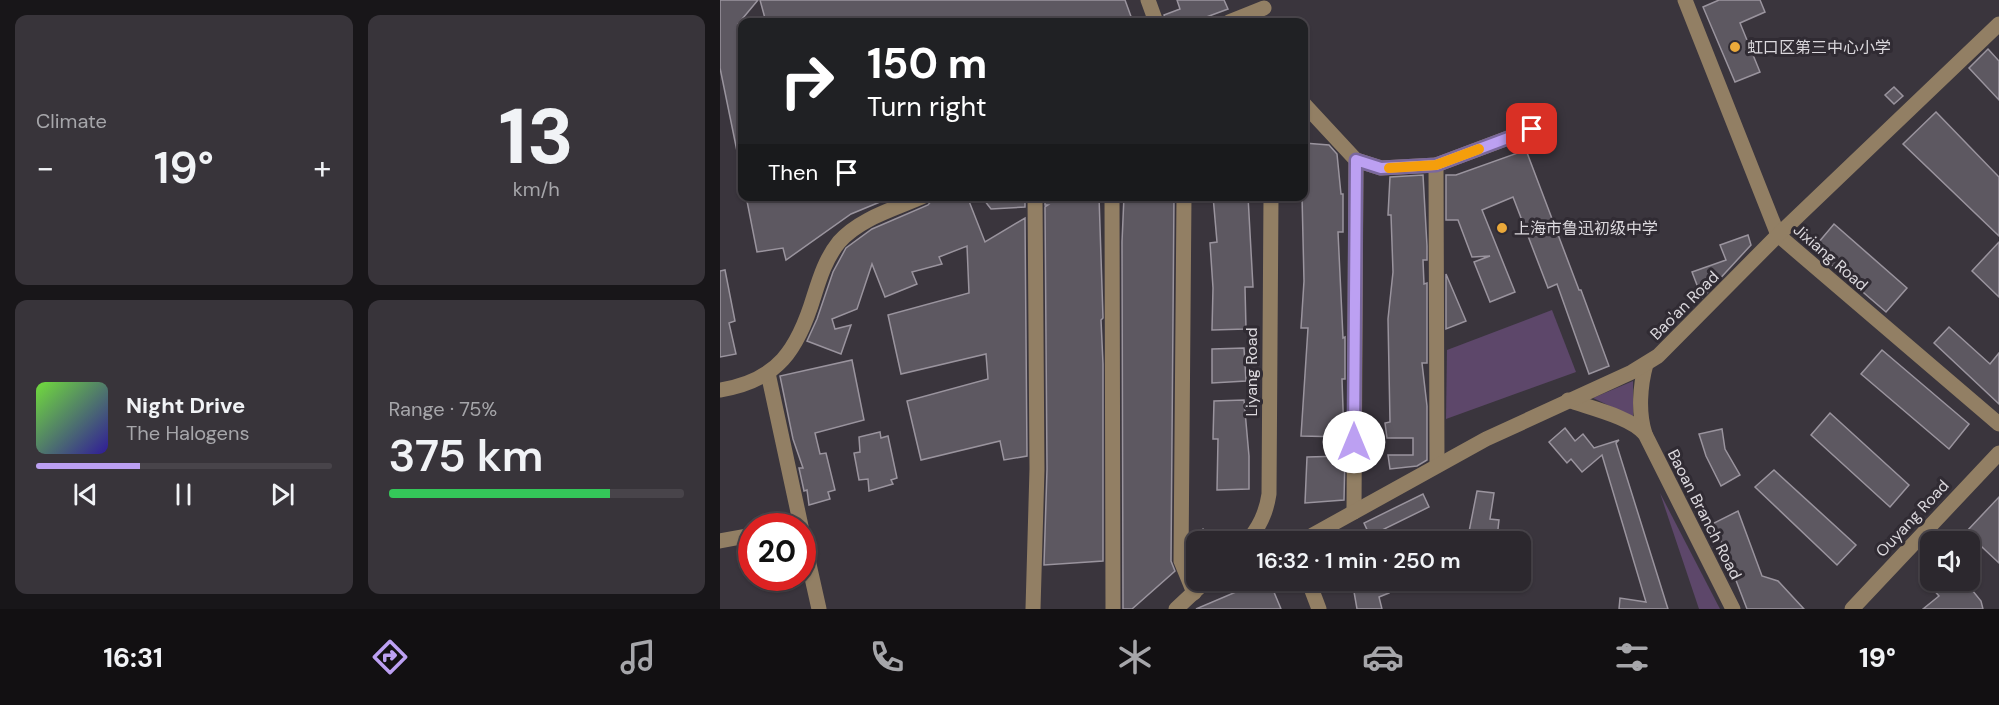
<!DOCTYPE html>
<html lang="en">
<head>
<meta charset="utf-8">
<style>
  :root { --surface:#2c282e; --page:#38343a; --text:#f1f3f6; --muted:#a6a6aa; --line:#48444a; --accent:#bca0f2 }
  body { margin:0; font-family:"DM Sans","Noto Sans SC",sans-serif; background:var(--page); color:var(--text); height:100vh; display:flex; flex-direction:column; font-size:22px; white-space:nowrap }
  * { box-sizing:border-box; margin:0 }
  p { font-size:20px; color:var(--muted) }
  .icon { flex:none; width:33px; height:33px; fill:none; stroke:currentColor; stroke-width:2; stroke-linecap:round; stroke-linejoin:round }
  .map { position:relative; flex:1; overflow:hidden }
  .drawer { display:flex; flex-direction:column; gap:15px; padding:15px; background:#181619; width:720px }
  .drawer>* { flex:none }
  .guide { position:absolute; left:18px; top:18px; width:570px; height:183px; border-radius:12px; box-shadow:0 2px 4px #0004,0 0 0 2px var(--line); background:#202124; color:#fff; overflow:hidden }
  .controls { position:absolute; left:1200px; top:531px; display:grid; gap:12px }
  .controls a { display:grid; place-items:center; width:60px; height:60px; border-radius:12px; background:var(--surface); box-shadow:0 2px 4px #0004,0 0 0 2px var(--line); font-size:30px }
  .speed { position:absolute; left:18px; top:513px; display:flex; gap:12px; font-size:30px; font-weight:700; text-align:center }
  .speed>* { display:grid; place-content:center; width:78px; height:78px; border-radius:50%; background:var(--surface); box-shadow:0 2px 4px #0004,0 0 0 2px var(--line); line-height:1 }
  .speed .limit { border:9px solid #d22; background:#fff; color:#111 }
  .pin { position:absolute; display:grid; place-items:center; width:51px; height:51px; color:#fff; margin:-26px; border-radius:12px; box-shadow:0 3px 9px #0006 }
  .me { position:absolute; width:66px; margin:-33px; rotate:0deg; stroke-linejoin:round; filter:drop-shadow(0 0 4px #0008) }
  .turn { display:flex; align-items:center; gap:21px; height:126px; padding:0 30px; font-size:27px }
  .turn .icon { width:78px; height:78px; stroke-width:2.5 }
  .turn b { display:block; font-size:42px; line-height:51px }
  .then { display:flex; align-items:center; height:57px; padding:0 30px; background:#0003; gap:12px; font-size:22px }
  .big { font-size:45px; font-weight:600; line-height:1.1 }
  .drawer .tile { flex:1; display:flex; flex-direction:column; justify-content:center; gap:9px; min-width:0; padding:0 21px; border-radius:12px; background:var(--page) }
  .drawer .dial { align-items:center; gap:0 }
  .dial b { font-size:78px; line-height:1 }
  .song { display:flex; align-items:center; gap:18px }
  .cover { width:72px; height:72px; border-radius:9px; background:linear-gradient(135deg,hsl(100 70% 55%),hsl(250 70% 35%)) }
  .played { height:6px; border-radius:3px; background:linear-gradient(90deg,var(--accent) 35%,var(--line) 35%) }
  .keys { display:flex; justify-content:space-around; direction:ltr }
  .heat { display:flex; justify-content:space-between; align-items:center; font-size:33px; direction:ltr }
  .charge { height:9px; border-radius:4px; background:linear-gradient(90deg,#34c759 75%,var(--line) 0) }
  .drawer .tiles { flex:1; display:grid; gap:15px; grid-template-columns:repeat(2,1fr) }
  .trip { position:absolute; left:466px; top:531px; width:345px; height:60px; border-radius:12px; background:var(--surface); box-shadow:0 2px 4px #0004,0 0 0 2px var(--line); font-weight:600; line-height:60px; text-align:center }
  .dock { display:flex; height:96px; justify-content:space-around; align-items:center; background:#121012; color:var(--muted) }
  .dock .icon { width:42px; height:42px }
  .dock .on { color:var(--accent) }
  .dock b { font-size:27px; color:var(--text) }
  main { display:flex; flex:1; min-height:0 }
  .map>svg:first-child { display:block }
  .green { fill:#5d476a }
  .building { fill:#5d5861; stroke:#9a949e; stroke-width:1.5 }
  .lines { fill:none; stroke-linecap:round; stroke-linejoin:round }
  .minor { stroke:#927f64; stroke-width:15 }
  .route-casing { stroke:#7a689d; stroke-width:15 }
  .route { stroke:#bca0f2; stroke-width:10 }
  .slow { stroke:#f59e0b; stroke-width:10 }
  .poi-dot { fill:#eba93a; stroke:#302b33; stroke-width:2 }
  .labels { text-anchor:middle; stroke-width:6; stroke-linejoin:round; paint-order:stroke }
  .poi-label { font-size:16px; fill:#dbd8dd; stroke:#302b33; text-anchor:start }
  .street-label { font-size:16px; fill:#dbd8dd; stroke:#302b33 }
</style>
</head>
<body>
<main>
<section class="drawer">
<div class="tiles">
<div class="tile"><p>Climate</p>
<div class="heat"><a>−</a><b class="big">19°</b><a>+</a></div>
</div>
<div class="tile dial"><b>13</b><p>km/h</p></div>
<div class="tile">
<div class="song"><i class="cover"></i><div><b>Night Drive</b><p>The Halogens</p></div></div>
<div class="played"></div>
<div class="keys"><svg class="icon" aria-label="previous" viewBox="0 0 24 24"><path d="M18 5L8 12l10 7zM5 5v14"/></svg><svg class="icon" aria-label="pause" viewBox="0 0 24 24"><path d="M8 5v14M16 5v14"/></svg><svg class="icon" aria-label="next" viewBox="0 0 24 24"><path d="M6 5l10 7-10 7zM19 5v14"/></svg></div>
</div>
<div class="tile"><p>Range · 75%</p><b class="big">375 km</b><div class="charge"></div></div>
</div>
</section>
<div class="map">
<svg width="1279" height="609" viewBox="0 0 1279 609">
  <rect width="100%" height="100%" fill="#3a353d"/>
  <g class="green">
    <path d="M832,310L856,372L726,419L727,350Z"/>
    <path d="M913,381V417L873,398Z"/>
    <path d="M940,493L1000,609H979Z"/>
  </g>
  <g class="building">
    <path d="M0,0H38L18,24L22,42V155L18,156L0,68Z"/>
    <path d="M40,0H405L413,22H46Z"/>
    <path d="M457,0H504L508,9L473,22H446L444,15L460,9Z"/>
    <path d="M999,0H1040L1045,12L1020,23L1040,72L1015,82L983,7Z"/>
    <path d="M1268,49L1279,61V100L1249,68Z"/>
    <path d="M1174,87L1183,96L1174,104L1165,95Z"/>
    <path d="M1216,112L1279,177V236L1183,144Z"/>
    <path d="M584,143L609,145L617,154L621,194H623V232H618L623,338L625,337V379H622L624,437L581,436L588,328H581L584,281L582,196Z"/>
    <path d="M806,150L859,290H861L889,366L869,374L837,284L828,288L793,197L762,210L795,292L770,302L754,262L770,256L752,257L738,220H726V175H736Z"/>
    <path d="M703,175L707,246V260H703L704,284L707,283V363H702L707,406V460L697,466L670,469L668,455H693V438H667L665,423L670,422L668,319L673,272L671,215H668L670,177Z"/>
    <path d="M26,196H126L128,202L140,196L172,197L131,214L66,260L63,248L37,252Z"/>
    <path d="M219,196H247L265,242L305,218L307,456L284,460L280,441L201,460L187,401L268,379L266,354L181,374L168,315L249,293L247,246L219,257L222,264L192,272L197,284L165,297L152,264L137,309L112,319L115,329L131,325L121,354L87,341L97,319L113,272L126,248L152,229L208,205L213,199Z"/>
    <path d="M261,196H305V207L271,209Z"/>
    <path d="M325,196H338V199L343,196H379L383,318L381,320L383,364V561L324,565L327,469L325,207L328,205H325Z"/>
    <path d="M404,196H454L451,561L455,571L412,609H403L402,242Z"/>
    <path d="M493,196H528L533,287H525L526,329L492,330L493,288L490,243L497,242Z"/>
    <path d="M1114,224L1187,288L1166,312L1093,249Z"/>
    <path d="M1028,235L1031,245L982,298L972,272L1006,260L1000,245Z"/>
    <path d="M1279,242V297L1252,271Z"/>
    <path d="M5,270L15,321L9,323L16,354L0,357V271Z"/>
    <path d="M726,274L746,321L726,329Z"/>
    <path d="M1229,327L1270,364L1279,353V404L1214,343Z"/>
    <path d="M524,348L526,381L492,383V349Z"/>
    <path d="M1162,350L1249,424L1229,449L1141,374Z"/>
    <path d="M132,360L144,420L95,433L100,454L106,453L115,490L108,492L110,499L89,505L87,490L84,491L79,468H83L73,439L60,376Z"/>
    <path d="M524,400L529,456V489L497,490L498,439H493L494,401Z"/>
    <path d="M1110,413L1189,485L1170,507L1091,435Z"/>
    <path d="M845,428L855,441L863,434L874,448L899,440L896,443L948,609H899L900,598L926,602L882,455L862,472L851,459L847,463L829,442Z"/>
    <path d="M1002,429L1005,449L1020,475L1001,486L986,456L979,434Z"/>
    <path d="M160,432L161,438L168,436L177,478L171,480L173,484L149,491L148,479L139,480L134,453L140,452L139,437Z"/>
    <path d="M625,456L624,500L585,503L587,457Z"/>
    <path d="M1054,470L1136,545L1117,565L1035,487Z"/>
    <path d="M757,491L774,493L770,519L779,520L777,538L769,537L768,542H747Z"/>
    <path d="M703,494L709,507L650,536L644,523Z"/>
    <path d="M1279,497V563L1246,532Z"/>
    <path d="M1018,511L1042,576L1058,581L1084,609H1027L994,523Z"/>
    <path d="M483,529L495,542H477V560L471,554V541Z"/>
    <path d="M544,580H549L561,609H476Z"/>
    <path d="M647,580H665L669,593L659,597L662,609H637L633,586Z"/>
    <path d="M1205,580H1244L1261,601L1263,609H1203L1219,596Z"/>
  </g>
  <g class="lines">
    <g class="minor">
      <path d="M428,0L436,22"/>
      <path d="M965,0L1058,235L1279,424"/>
      <path d="M509,22L544,8"/>
      <path d="M584,104L636,160L634,512"/>
      <path d="M636,160L661,168L716,165L717,465"/>
      <path d="M716,165L812,129"/>
      <path d="M392,196L393,609"/>
      <path d="M464,196L461,561L474,593"/>
      <path d="M926,364C920,386 918,413 925,434L1013,609"/>
      <path d="M48,373L81,526"/>
      <path d="M0,390C58,381 78,349 94,296C100,277 106,258 119,242C140,218 175,209 204,196"/>
      <path d="M848,400C870,408 911,417 925,434"/>
      <path d="M82,533L99,609"/>
      <path d="M0,541L32,535"/>
      <path d="M527,542C539,527 546,514 549,494L551,196"/>
      <path d="M580,542L766,439L912,372L938,356L1058,235L1279,24"/>
      <path d="M588,580L599,609"/>
      <path d="M313,609L317,469L315,196"/>
      <path d="M456,609L487,580"/>
      <path d="M1132,609L1279,453"/>
    </g>
  </g>
  <g class="lines">
    <g class="route-casing">
      <path id="route" d="M634,442L636,160L661,168L716,165L812,129"/>
    </g>
    <use href="#route" class="route"/>
    <path class="slow" d="M669,168L716,165L759,149"/>
  </g>
  <g class="poi-dot">
    <circle cx="1015" cy="47" r="6"/>
    <circle cx="782" cy="228" r="6"/>
  </g>
  <g class="labels">
    <g class="poi-label">
      <text x="1027" y="53">虹口区第三中心小学</text>
      <text x="794" y="234">上海市鲁迅初级中学</text>
    </g>
    <g class="street-label">
      <text transform="translate(1111 257) rotate(41)" y="6">Jixiang Road</text>
      <text transform="translate(964 305) rotate(-45)" y="6">Bao'an Road</text>
      <text transform="translate(531 372) rotate(-90)" y="6">Liyang Road</text>
      <text transform="translate(985 514) rotate(63)" y="6">Baoan Branch Road</text>
      <text transform="translate(1192 518) rotate(-47)" y="6">Ouyang Road</text>
    </g>
  </g>
</svg>
<div class="controls">
<a><svg class="icon" aria-label="sound" viewBox="0 0 24 24"><path d="M4 9h4l5-4v14l-5-4H4zM17 9q2 3 0 6"/></svg></a>
</div>
<div class="speed"><div class="limit">20</div></div>
<div class="pin" style="left:812px;top:129px;background:#d93025"><svg class="icon" aria-label="arrive" viewBox="0 0 24 24"><path d="M6 21V4h12l-3 4 3 4H6"/></svg></div>
<svg class="me" style="left:634px;top:442px" viewBox="-20 -20 40 40"><circle r="19" fill="#fff"/><path d="M0-13L10 11 0 6-10 11z" fill="#bca0f2"/></svg>
<div class="trip">16:32 · 1 min · 250 m</div>
<div class="guide">
<div class="turn"><svg class="icon" aria-label="right" viewBox="0 0 24 24"><path d="M7 20v-9h11M14 6l5 5-5 5"/></svg><div><b>150 m</b>Turn right</div></div>
<div class="then">Then<svg class="icon" aria-label="arrive" viewBox="0 0 24 24"><path d="M6 21V4h12l-3 4 3 4H6"/></svg></div>
</div>
</div>
</main>
<nav class="dock">
<b>16:31</b>
<svg class="icon on" aria-label="directions" viewBox="0 0 24 24"><path d="M12 3l9 9-9 9-9-9zM9 14v-3h6M13 9l2 2-2 2"/></svg>
<svg class="icon" aria-label="music" viewBox="0 0 24 24"><path d="M9 18V5l10-2v13"/><circle cx="6" cy="18" r="3"/><circle cx="16" cy="16" r="3"/></svg>
<svg class="icon" aria-label="phone" viewBox="0 0 24 24"><path d="M5 4h4l2 5-3 2q2 4 5 5l2-3 5 2v4C11 20 4 13 5 4z"/></svg>
<svg class="icon" aria-label="climate" viewBox="0 0 24 24"><path d="M12 3v18M4 7l16 10M4 17L20 7"/></svg>
<svg class="icon" aria-label="car" viewBox="0 0 24 24"><path d="M5 17H2v-5l4-1 3-4h7l3 4 3 1v5h-3M9 17h6M6 11h13"/><circle cx="7" cy="17" r="2"/><circle cx="17" cy="17" r="2"/></svg>
<svg class="icon" aria-label="filters" viewBox="0 0 24 24"><path d="M4 7h16M4 17h16"/><circle cx="9" cy="7" r="2"/><circle cx="15" cy="17" r="2"/></svg>
<b>19°</b>
</nav>
</body>
</html>
